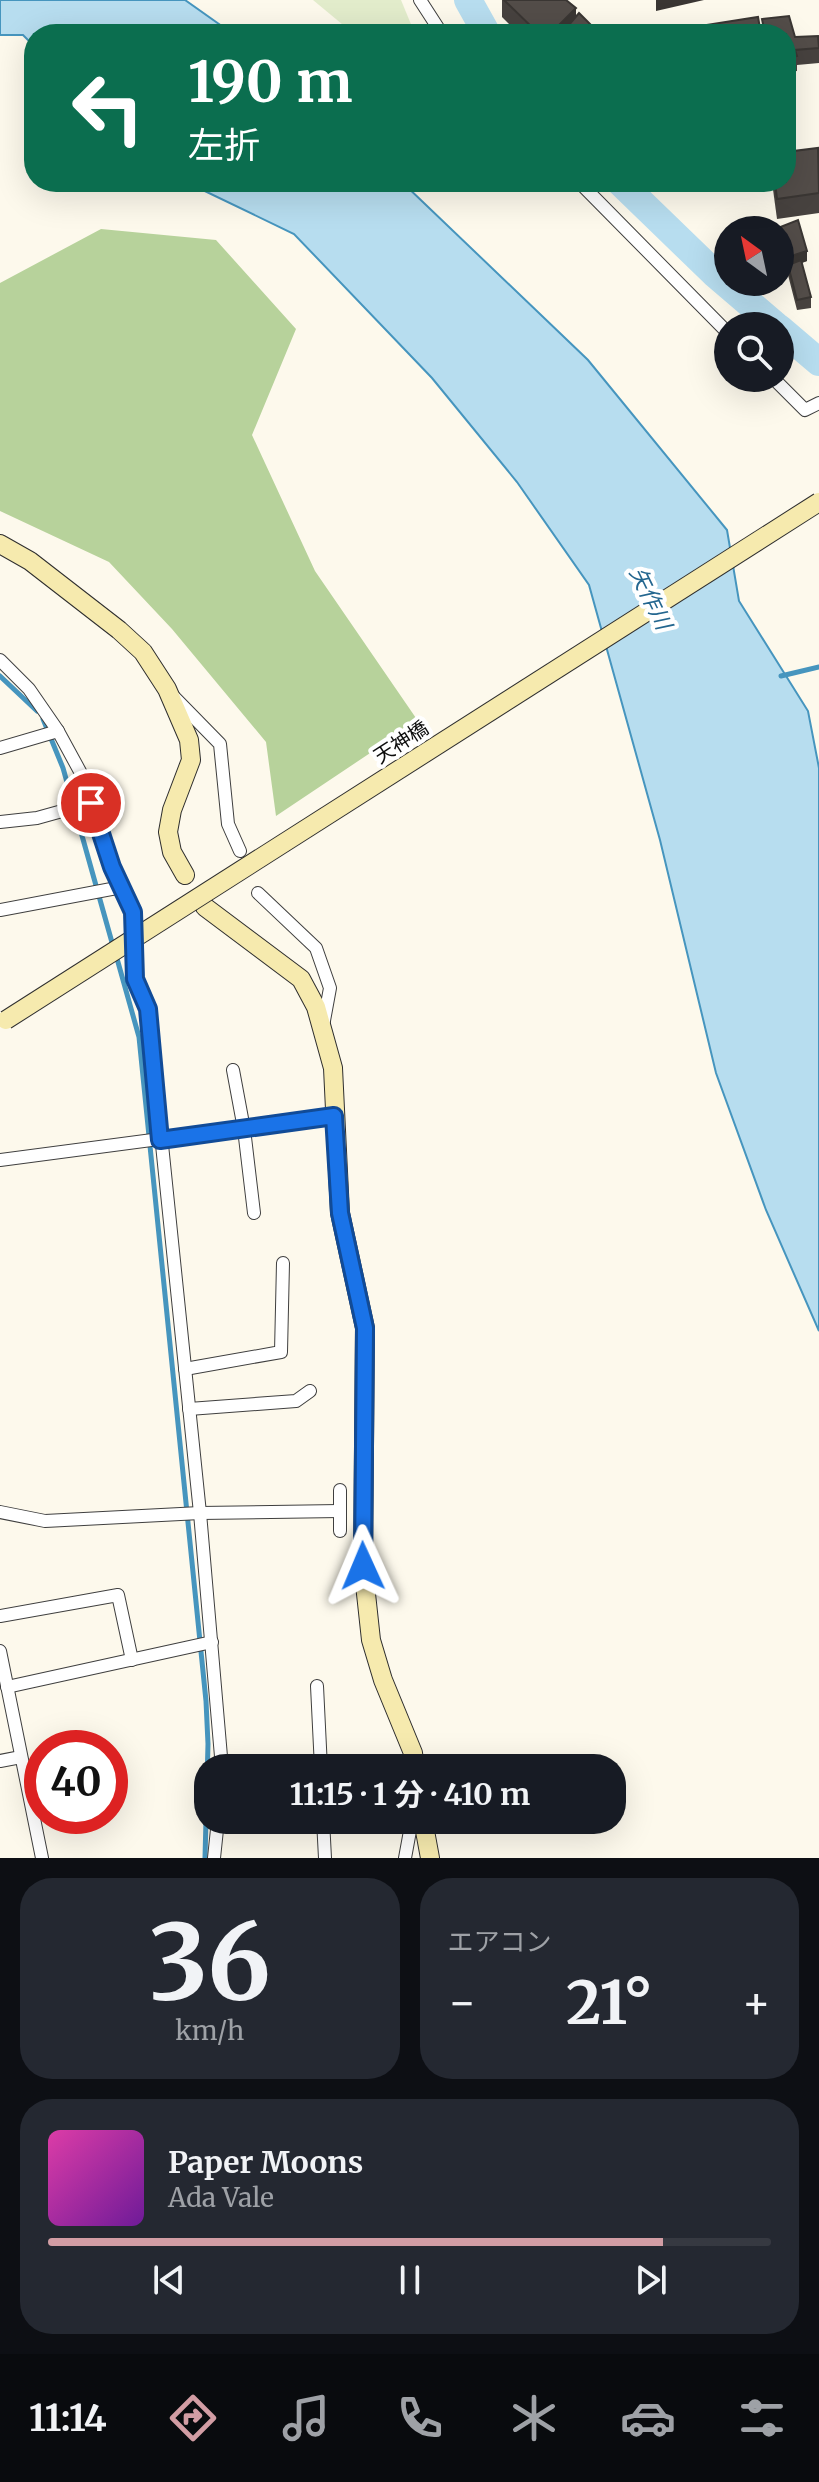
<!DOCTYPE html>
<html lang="ja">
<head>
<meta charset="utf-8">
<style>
  :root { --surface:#171b24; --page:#242831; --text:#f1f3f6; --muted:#9ea1a6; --line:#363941; --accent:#d29da4 }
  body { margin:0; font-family:Merriweather,"Noto Sans JP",serif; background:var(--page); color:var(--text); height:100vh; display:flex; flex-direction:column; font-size:30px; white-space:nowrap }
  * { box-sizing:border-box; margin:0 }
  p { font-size:26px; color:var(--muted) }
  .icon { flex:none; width:44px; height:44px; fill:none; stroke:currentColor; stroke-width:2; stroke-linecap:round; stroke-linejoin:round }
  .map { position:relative; height:1858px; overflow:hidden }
  .details { display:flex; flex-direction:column; gap:20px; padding:20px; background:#0d0f14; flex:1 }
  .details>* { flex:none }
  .guide { position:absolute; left:24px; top:24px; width:772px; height:168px; border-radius:32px; box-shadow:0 8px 32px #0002; background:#0b6e4f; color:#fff; overflow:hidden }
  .needle { width:52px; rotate:327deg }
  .buttons { position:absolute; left:714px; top:216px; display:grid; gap:16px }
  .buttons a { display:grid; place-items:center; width:80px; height:80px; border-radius:50%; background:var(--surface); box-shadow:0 8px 32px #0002; font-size:40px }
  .speed { position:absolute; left:24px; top:1730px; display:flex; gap:16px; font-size:40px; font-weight:700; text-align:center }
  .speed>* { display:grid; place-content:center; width:104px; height:104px; border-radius:50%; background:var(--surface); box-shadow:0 8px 32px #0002; line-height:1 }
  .speed .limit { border:12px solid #d22; background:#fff; color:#111 }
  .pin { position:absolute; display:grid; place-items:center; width:68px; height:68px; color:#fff; margin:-34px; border:4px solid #fff; border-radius:50%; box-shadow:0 2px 8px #0007 }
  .me { position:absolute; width:88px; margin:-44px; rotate:359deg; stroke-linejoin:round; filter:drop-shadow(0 0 6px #0008) }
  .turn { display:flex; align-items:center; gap:28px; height:168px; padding:0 32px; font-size:36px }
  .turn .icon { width:104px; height:104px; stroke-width:2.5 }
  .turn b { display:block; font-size:56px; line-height:68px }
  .big { font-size:60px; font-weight:700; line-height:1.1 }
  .details .card { flex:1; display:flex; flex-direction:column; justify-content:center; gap:12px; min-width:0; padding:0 28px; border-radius:32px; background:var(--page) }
  .details .dial { align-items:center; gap:0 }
  .dial b { font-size:104px; line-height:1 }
  .song { display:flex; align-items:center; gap:24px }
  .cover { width:96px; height:96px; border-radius:12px; background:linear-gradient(135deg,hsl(320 70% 55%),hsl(280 70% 35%)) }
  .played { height:8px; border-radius:4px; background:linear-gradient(90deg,var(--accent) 85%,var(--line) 85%) }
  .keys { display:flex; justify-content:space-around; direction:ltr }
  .heat { display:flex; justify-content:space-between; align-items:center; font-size:44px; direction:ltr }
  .details .tiles { flex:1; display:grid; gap:20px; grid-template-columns:1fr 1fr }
  .card:last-child { grid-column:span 2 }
  .trip { position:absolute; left:194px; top:1754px; width:432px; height:80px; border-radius:32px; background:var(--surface); box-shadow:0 8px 32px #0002; font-weight:700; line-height:80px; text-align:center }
  .menu { display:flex; height:128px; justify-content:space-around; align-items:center; background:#090b0e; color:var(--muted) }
  .menu .icon { width:56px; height:56px }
  .menu .selected { color:var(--accent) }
  .menu b { font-size:36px; color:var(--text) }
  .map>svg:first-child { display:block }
  .forest { fill:#b7d29b }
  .pitch { fill:#e2eccb }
  .water { fill:#b7ddef; stroke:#4695be; stroke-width:2 }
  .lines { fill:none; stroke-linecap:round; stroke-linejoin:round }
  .stream { stroke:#4695be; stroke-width:5 }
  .river { stroke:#b7ddef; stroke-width:28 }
  .street-casing { stroke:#3f3f3f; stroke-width:14 }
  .secondary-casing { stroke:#2e2e2e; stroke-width:20 }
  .street { stroke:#fff; stroke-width:12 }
  .secondary { stroke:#f6eaae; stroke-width:18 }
  .secondary-bridge-casing { stroke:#2e2e2e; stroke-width:20; stroke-linecap:butt }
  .secondary-bridge { stroke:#f6eaae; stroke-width:18 }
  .wall { fill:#47423f }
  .shaded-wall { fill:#3a3633 }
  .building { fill:#534d49; stroke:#3a3633; stroke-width:2 }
  .route-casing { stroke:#114b97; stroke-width:20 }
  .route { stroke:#1a73e8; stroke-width:14 }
  .labels { text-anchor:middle; stroke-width:8; stroke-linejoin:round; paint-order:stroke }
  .street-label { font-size:20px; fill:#0c0c0c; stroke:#fff }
  .water-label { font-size:22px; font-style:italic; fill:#23668f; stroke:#fff }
</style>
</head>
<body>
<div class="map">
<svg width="819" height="1858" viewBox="0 0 819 1858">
  <rect width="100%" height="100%" fill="#fdf9ec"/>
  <path class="forest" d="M101,229L216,240L296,329L252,435L315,571L418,721L276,816L266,742L172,629L109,562L0,511V283Z"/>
  <path class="pitch" d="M313,0H401L415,34H354Z"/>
  <g class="water">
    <path d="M0,0H185L233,34H34V46L23,35H0Z"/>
    <path d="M186,182H402L588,360L727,530L739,601L808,711L819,768V1331L766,1210L716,1073L660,840L589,585L517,482L432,378L294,234Z"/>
  </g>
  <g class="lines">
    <g class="stream">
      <path d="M0,676L37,711"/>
      <path d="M781,676L819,667"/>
      <path d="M43,719L63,768L113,946"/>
      <path d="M116,955L139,1037L206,1701L208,1744L205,1858"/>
    </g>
    <g class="river">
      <path d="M468,0L487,34"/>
      <path d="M620,182L714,273L776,326"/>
      <path d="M780,329L819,362"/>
    </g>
    <g class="street-casing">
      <g id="street">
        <path d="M420,0L442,34"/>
        <path d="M579,182L728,333"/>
        <path d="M773,378L805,410L819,403"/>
        <path d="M0,660L29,689L58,731L83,777L112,867L133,912L135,979L148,1009L200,1513L222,1768"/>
        <path d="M174,697L220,744L228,824L240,851"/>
        <path d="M0,748L58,731"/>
        <path d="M0,822L37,818L91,803"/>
        <path d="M258,893L316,948L330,988L323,1026"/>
        <path d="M0,910L122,887"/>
        <path d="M233,1070L244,1129L254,1213"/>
        <path d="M0,1160L334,1116"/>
        <path d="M185,1369L281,1352L283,1263"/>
        <path d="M189,1409L296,1401L310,1391"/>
        <path d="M0,1512L45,1521L200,1513L340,1511"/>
        <path d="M340,1531V1490"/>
        <path d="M0,1616L118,1595L132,1660"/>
        <path d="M0,1651L42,1858"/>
        <path d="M317,1686L321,1768"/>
        <path d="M7,1687L212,1642"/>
        <path d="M0,1761L21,1757"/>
        <path d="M323,1820L325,1858"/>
        <path d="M214,1858L218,1820"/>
        <path d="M405,1858L412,1820"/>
      </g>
    </g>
    <g class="secondary-casing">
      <g id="secondary">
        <path d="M0,544L30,561L119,630L143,652L167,689L189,740L191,760L172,810L168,832L172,852L185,875"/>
        <path d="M205,907L301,979L316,1007L333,1068L340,1213L365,1328L363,1566L371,1640L383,1680L413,1753L415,1768"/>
        <path d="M423,1820L430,1858"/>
      </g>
    </g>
    <use href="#street" class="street"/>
    <use href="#secondary" class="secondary"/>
    <g class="secondary-bridge-casing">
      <path id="secondary-bridge" d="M6,1020L819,502"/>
    </g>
    <use href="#secondary-bridge" class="secondary-bridge"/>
  </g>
  <g class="wall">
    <path d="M502,0H566L576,16L600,34H519L502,17Z"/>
    <path d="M762,19L795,37L819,38V63L797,65V71L786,73V34H762Z"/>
    <path d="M772,182H786L819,191V213L777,219Z"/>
    <path d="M780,230L807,261L802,263L811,297V308L797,310L788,275V267L780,245Z"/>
  </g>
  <g class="shaded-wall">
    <path d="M656,0H704L656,11Z"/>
    <path d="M576,8V28L562,34H557V27Z"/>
    <path d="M807,251V261L788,267V257Z"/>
  </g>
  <g class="building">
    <path d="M504,0H566L576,8L557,27L562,33L561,34H539Z"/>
    <path d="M579,13L600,34H563L562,33Z"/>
    <path d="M789,16L795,37L818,36L819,48L795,50L797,56L786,58V34H765L762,19Z"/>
    <path d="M758,17L761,34H707L706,25Z"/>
    <path d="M818,148L819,193L777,199L775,182H786V152Z"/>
    <path d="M798,220L807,251L788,257L780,235V230H778V228Z"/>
    <path d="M801,260L811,297L797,300L788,265Z"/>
  </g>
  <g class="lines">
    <g class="route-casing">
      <path id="route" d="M91,803L112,867L133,912L135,979L148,1009L160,1140L334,1116L340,1213L365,1328L363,1566"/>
    </g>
    <use href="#route" class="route"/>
  </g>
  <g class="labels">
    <g class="street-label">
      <text transform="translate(401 742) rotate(-33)" y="7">天神橋</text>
    </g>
    <g class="water-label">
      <text transform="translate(651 598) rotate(64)" y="8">矢作川</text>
    </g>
  </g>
</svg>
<div class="buttons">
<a><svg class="needle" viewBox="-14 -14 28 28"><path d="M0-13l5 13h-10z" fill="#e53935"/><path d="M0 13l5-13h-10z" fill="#9ea1a6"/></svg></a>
<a><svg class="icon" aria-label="search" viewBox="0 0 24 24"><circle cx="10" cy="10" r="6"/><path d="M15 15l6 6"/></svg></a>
</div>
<div class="speed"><div class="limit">40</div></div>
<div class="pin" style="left:91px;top:803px;background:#d93025"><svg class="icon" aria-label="arrive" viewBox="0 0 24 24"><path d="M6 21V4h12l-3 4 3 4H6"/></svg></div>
<svg class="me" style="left:363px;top:1566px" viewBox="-20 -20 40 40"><path d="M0-17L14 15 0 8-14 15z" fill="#1a73e8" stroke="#fff" stroke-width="4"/></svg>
<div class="trip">11:15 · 1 分 · 410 m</div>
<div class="guide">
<div class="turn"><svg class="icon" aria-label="left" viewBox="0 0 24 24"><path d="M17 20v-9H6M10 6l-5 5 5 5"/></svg><div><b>190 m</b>左折</div></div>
</div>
</div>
<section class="details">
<div class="tiles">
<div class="card dial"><b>36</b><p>km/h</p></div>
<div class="card"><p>エアコン</p>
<div class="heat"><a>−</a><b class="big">21°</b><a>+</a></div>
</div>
<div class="card">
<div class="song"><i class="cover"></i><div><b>Paper Moons</b><p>Ada Vale</p></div></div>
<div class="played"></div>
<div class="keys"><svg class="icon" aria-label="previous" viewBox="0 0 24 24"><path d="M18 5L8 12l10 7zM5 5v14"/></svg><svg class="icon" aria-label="pause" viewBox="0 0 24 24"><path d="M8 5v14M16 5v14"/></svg><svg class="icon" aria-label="next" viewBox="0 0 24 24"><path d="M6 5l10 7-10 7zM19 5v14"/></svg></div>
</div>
</div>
</section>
<nav class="menu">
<b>11:14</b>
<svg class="icon selected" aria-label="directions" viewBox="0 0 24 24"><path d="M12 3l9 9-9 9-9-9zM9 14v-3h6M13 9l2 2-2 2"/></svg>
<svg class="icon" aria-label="music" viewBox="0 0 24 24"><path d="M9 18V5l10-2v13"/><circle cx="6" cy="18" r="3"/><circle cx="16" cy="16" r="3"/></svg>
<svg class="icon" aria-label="phone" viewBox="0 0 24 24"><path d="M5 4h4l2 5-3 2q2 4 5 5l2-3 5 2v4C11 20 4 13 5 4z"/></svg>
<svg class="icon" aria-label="climate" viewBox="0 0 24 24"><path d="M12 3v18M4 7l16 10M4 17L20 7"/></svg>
<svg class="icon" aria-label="car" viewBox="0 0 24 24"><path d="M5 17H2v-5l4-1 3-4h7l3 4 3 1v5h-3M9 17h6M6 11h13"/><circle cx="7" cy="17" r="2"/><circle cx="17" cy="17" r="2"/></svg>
<svg class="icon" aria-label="filters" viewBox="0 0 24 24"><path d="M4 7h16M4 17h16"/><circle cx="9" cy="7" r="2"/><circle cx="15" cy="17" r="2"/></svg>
</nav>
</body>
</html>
